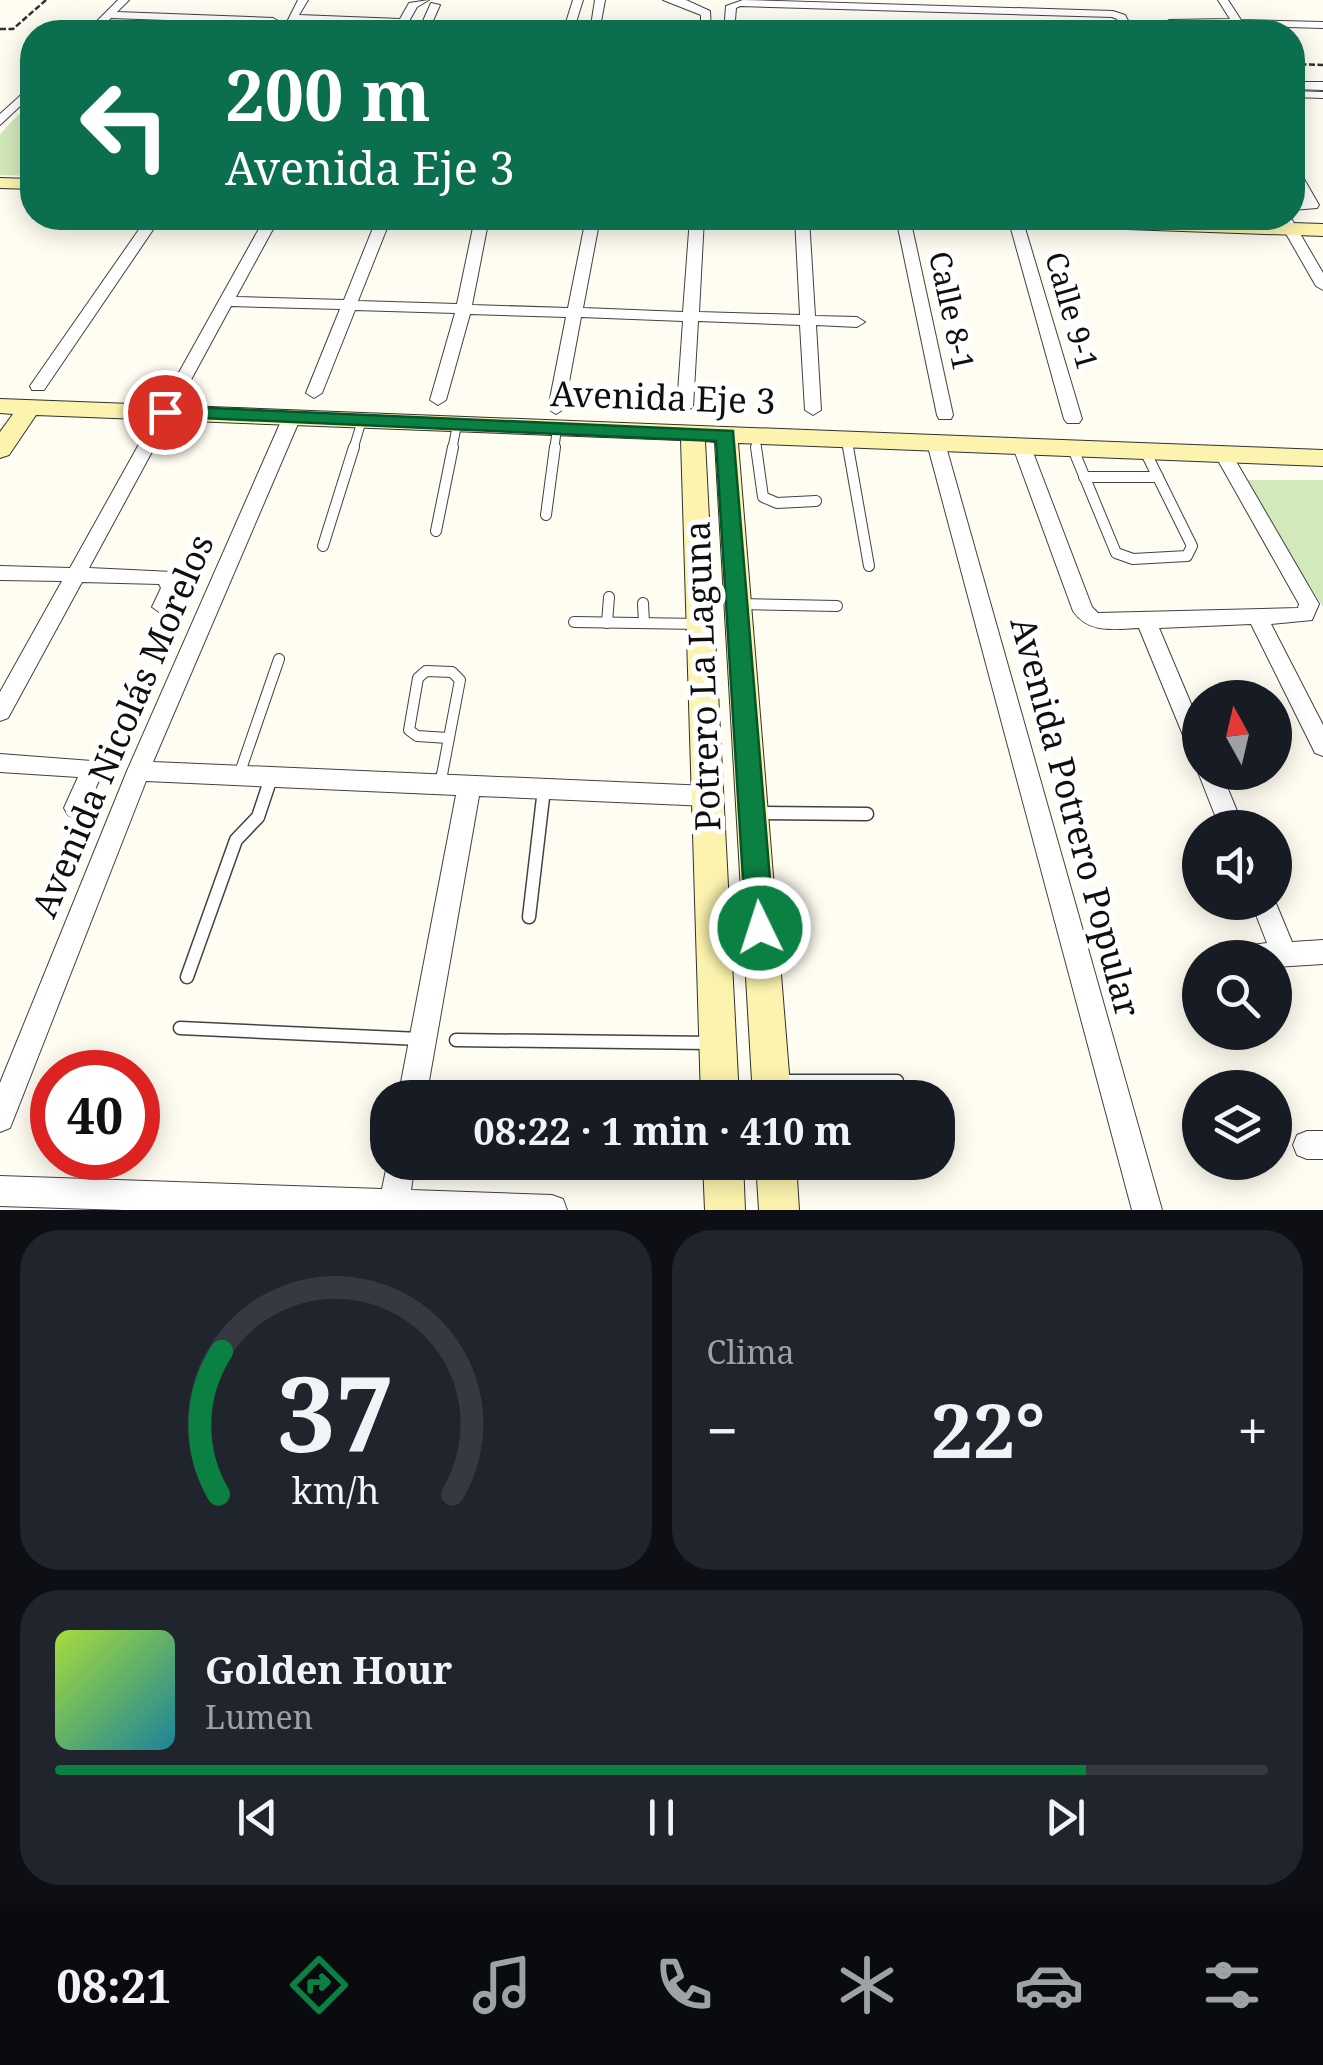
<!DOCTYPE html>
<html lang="es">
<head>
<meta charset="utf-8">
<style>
  :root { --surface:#171b24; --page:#20242c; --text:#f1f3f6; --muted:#9ea1a6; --line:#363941; --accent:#0b8043 }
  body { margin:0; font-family:"Noto Serif",serif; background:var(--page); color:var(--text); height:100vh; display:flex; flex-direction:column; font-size:38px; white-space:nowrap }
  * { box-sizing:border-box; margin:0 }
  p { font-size:32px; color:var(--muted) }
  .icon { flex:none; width:55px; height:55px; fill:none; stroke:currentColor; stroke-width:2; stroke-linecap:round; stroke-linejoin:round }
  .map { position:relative; height:1210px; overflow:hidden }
  .side { display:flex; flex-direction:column; gap:20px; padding:20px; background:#0d0f14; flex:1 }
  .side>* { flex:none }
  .banner { position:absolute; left:20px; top:20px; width:1285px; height:210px; border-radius:40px; box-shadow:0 5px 25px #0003; background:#0b6e4f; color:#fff; overflow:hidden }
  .needle { width:65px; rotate:352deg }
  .fabs { position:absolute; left:1182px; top:680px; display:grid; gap:20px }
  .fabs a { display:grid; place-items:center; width:110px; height:110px; border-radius:50%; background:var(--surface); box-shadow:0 5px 25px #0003; font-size:50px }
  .speed { position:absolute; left:30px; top:1050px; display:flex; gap:20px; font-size:50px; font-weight:700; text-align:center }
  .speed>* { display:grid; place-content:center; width:130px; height:130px; border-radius:50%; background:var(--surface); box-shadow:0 5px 25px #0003; line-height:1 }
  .speed .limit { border:15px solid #d22; background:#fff; color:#111 }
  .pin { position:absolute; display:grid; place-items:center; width:85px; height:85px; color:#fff; margin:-42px; border:5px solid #fff; border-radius:50%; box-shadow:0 2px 10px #0007 }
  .me { position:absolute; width:110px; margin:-55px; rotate:356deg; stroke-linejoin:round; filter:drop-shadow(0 0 8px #0008) }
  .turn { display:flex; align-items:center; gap:35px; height:210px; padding:0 40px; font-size:45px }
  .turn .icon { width:130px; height:130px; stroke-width:2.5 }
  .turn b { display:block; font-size:70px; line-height:85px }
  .big { font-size:75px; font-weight:700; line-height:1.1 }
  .side .tile { flex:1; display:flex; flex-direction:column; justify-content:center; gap:15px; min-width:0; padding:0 35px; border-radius:40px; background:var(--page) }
  .side .dial { align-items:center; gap:0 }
  .dial svg { height:260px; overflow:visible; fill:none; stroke:var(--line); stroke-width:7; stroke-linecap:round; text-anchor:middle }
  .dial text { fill:var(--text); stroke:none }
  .song { display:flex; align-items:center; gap:30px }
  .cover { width:120px; height:120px; border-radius:15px; background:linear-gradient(135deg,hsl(80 70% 55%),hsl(190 70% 35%)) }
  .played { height:10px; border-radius:5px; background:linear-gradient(90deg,var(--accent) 85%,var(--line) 85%) }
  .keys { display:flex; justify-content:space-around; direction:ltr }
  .heat { display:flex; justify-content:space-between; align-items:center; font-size:55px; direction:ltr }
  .side .tiles { flex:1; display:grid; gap:20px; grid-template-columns:1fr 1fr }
  .tile:last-child { grid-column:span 2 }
  .trip { position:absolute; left:370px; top:1080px; width:585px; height:100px; border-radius:40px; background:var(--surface); box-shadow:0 5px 25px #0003; font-weight:700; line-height:100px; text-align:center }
  .tab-bar { display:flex; height:160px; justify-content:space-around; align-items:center; background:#090b0e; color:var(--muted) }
  .tab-bar .icon { width:70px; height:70px }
  .tab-bar .current { color:var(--accent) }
  .tab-bar b { font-size:45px; color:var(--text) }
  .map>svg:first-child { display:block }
  .green { fill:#d2e9bb }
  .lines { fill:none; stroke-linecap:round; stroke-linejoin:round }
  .lane-far3-casing { stroke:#424242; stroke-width:8 }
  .lane-far2-casing { stroke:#424242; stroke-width:10 }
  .lane-far1-casing { stroke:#424242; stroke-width:12 }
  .lane-casing { stroke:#424242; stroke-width:15 }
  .street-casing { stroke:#424242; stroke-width:2 }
  .secondary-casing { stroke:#313131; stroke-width:2 }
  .path { stroke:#313131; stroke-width:2.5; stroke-dasharray:6 2.5; stroke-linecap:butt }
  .lane-far3 { stroke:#fff; stroke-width:6 }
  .lane-far2 { stroke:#fff; stroke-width:8 }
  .lane-far1 { stroke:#fff; stroke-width:10 }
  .lane { stroke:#fff; stroke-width:12 }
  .street { fill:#fff; fill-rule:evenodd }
  .secondary { fill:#fcf4ae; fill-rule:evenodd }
  .route { fill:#0b8043; stroke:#07532c; stroke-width:2.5 }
  .labels { text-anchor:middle; stroke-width:10; stroke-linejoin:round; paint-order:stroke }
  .far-street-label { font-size:30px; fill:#0f0f0f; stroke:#fff }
  .street-label { font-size:35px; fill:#0f0f0f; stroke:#fff }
</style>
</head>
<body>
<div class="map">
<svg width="1323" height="1210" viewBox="0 0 1323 1210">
  <rect width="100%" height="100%" fill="#fffcf1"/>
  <g class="green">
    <path d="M24,109L32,110V176L0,175V134Z"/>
    <path d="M1243,480H1323V607Z"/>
  </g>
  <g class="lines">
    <g class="lane-far3-casing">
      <path id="lane-far3" d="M1292,94L1323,95"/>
    </g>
    <g class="lane-far2-casing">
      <g id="lane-far2">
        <path d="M755,436L757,450"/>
        <path d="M847,440L849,450"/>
        <path d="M353,450L362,420"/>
        <path d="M452,450L457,425"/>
        <path d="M554,450L557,429"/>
      </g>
    </g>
    <g class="lane-far1-casing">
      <g id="lane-far1">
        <path d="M756,447L763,497L777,503L816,501"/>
        <path d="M848,447L869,566"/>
        <path d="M1073,449L1116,553L1133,559L1187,556L1192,546L1145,451"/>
        <path d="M1084,477H1158"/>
        <path d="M546,515L555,447"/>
        <path d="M436,531L453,447"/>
        <path d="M323,546L354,447"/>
        <path d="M643,603L644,623"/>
        <path d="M739,604L837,606"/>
        <path d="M574,622L700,624"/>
        <path d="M607,623L609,597"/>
        <path d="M239,775L279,659"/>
        <path d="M441,780L460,680L452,672L426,671L418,678L409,730L417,736L448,738"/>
      </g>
    </g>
    <g class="lane-casing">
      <g id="lane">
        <path d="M440,784L441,778"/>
        <path d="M758,813L867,814"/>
        <path d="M529,917L544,789"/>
        <path d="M187,977L236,840L258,817L271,778"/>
        <path d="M180,1028L420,1039"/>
        <path d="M456,1040L712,1043"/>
        <path d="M776,1081H897"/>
      </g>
    </g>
    <g class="street-casing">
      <g id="street">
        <path d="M118,0H129L117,12L273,18L278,21L273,24L111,18L97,32H86Z"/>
        <path d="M298,0H308L299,15L400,19L409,3L429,0L417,7L403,32H393L397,25L288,20Z"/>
        <path d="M573,0H583L573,32H563Z"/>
        <path d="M595,0H605L600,27L648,29L653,32H590Z"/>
        <path d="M663,0H686L710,11L711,32H701V15Z"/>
        <path d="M743,0L1113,11L1125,15L1134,32H1124L1117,19L1112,17L740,6L736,8L734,32H724L726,6Z"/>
        <path d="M1218,0H1228L1241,20L1323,22V28L1179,24L1175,25L1178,32H1168L1164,23L1169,20L1230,19Z"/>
        <path d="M431,3L440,5L428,32H418Z"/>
        <path d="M290,29L295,32H281L282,30Z"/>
        <path d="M1292,82H1323V90L1292,89Z"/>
        <path d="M32,85V95L0,125V114Z"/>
        <path d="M1292,175L1304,179L1319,205L1317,208L1292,210V202L1303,201L1292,184Z"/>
        <path d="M147,218H161L44,390H32L30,386Z"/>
        <path d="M265,218H279L236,297L344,300L377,218H391L358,301L457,304L475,218H489L472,305L568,308L586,218H600L583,308L683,312L690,218H704L699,312L800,315L795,218H809L815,316L857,317L865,322L857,327L816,325L821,410L813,415L805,410L800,325L698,321L693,407L685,412L677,407L683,321L581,317L564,409L556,414L548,409L566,317L470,314L446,400L438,405L430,400L455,313L355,310L322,393L314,398L306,393L340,309L231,306L89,568L173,572L181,588L169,612L162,614L152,607L161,588L159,584L82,582L8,718L0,721V692L62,581L0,580V566L70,568Z"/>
        <path d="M896,218H910L953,415L951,419H939L937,415Z"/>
        <path d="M1008,218H1022L1082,419L1079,423H1067L1064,419Z"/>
        <path d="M1277,218H1291L1323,273V290L1316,286Z"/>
        <path d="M291,414L300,419L153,762L708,786L716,789L720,796L716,803L708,806L479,796L426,1098H398L456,795L146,781L14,1118L10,1128L0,1132V1083L127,771L282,419Z"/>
        <path d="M936,437L945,443L1162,1210H1132L927,443Z"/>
        <path d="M1022,441L1031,447L1092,607L1098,613L1298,608L1299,604L1215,455L1218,451H1230L1319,604L1312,620L1271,624L1323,725V756L1315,753L1251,624L1159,628L1200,725V760L1192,757L1139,628C1114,629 1089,634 1073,611L1013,447Z"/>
        <path d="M0,754L92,761L101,776L84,815L76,818L68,815L64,808L78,777L0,772Z"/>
        <path d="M1200,767V772H1221L1244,828H1220L1198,772Z"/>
        <path d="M1275,901L1292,942L1323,940V964L1275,967V958H1225L1229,948L1267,943L1251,902Z"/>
        <path d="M1307,1131H1323V1159H1307L1297,1155L1293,1145L1297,1135Z"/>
        <path d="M388,1160V1162H415L411,1190L552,1195L563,1199L567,1210H124L0,1206V1176L382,1189Z"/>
      </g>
    </g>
    <g class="secondary-casing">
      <g id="secondary">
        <path d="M0,178L32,179V189L0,188Z"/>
        <path d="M979,218H1134L1323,224V236L988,224Z"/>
        <path d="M0,399L1323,450V466L738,443L791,1098H753L715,442L705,441L739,1098H701L681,440L36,415L9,455L0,458V432L13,414L0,413Z"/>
        <path d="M703,1162H743L745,1210H705Z"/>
        <path d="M756,1162H796L799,1210H759Z"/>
      </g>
    </g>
    <g class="path">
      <path d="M849,21L850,32"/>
      <path d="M899,22L901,32"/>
      <path d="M0,29H13L46,0"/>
      <path d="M1292,64L1323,65"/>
    </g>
    <use href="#lane-far3" class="lane-far3"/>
    <use href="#lane-far2" class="lane-far2"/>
    <use href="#lane-far1" class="lane-far1"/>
    <use href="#lane" class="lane"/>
    <use href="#street" class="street"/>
    <use href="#secondary" class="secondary"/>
  </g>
  <path class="route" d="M165,406L733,431L774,928L770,937L760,941L750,937L746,928L716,441L158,416L155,412Z"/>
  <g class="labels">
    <g class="far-street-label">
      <text transform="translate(951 311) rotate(78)" y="10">Calle 8-1</text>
      <text transform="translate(1071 311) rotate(74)" y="10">Calle 9-1</text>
    </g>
    <g class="street-label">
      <text transform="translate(663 398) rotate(2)" y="12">Avenida Eje 3</text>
      <text transform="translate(703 676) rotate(-92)" y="12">Potrero La Laguna</text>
      <text transform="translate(123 726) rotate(-67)" y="12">Avenida Nicolás Morelos</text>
      <text transform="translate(1075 817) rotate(75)" y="12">Avenida Potrero Popular</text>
    </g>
  </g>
</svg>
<div class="fabs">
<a><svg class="needle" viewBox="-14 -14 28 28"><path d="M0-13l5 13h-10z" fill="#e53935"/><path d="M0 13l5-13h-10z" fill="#9ea1a6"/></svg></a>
<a><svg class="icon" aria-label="sound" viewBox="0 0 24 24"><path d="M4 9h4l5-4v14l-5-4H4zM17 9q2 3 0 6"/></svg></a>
<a><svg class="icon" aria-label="search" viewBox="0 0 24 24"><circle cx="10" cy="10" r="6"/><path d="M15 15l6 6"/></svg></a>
<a><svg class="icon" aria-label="layers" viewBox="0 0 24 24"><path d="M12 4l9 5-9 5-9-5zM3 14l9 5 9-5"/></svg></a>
</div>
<div class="speed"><div class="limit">40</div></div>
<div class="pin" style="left:165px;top:412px;background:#d93025"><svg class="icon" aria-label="arrive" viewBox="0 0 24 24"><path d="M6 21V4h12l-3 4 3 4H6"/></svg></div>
<svg class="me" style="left:760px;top:928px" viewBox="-20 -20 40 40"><circle r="17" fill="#0b8043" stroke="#fff" stroke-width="3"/><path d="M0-11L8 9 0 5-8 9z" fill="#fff"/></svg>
<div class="trip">08:22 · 1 min · 410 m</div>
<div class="banner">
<div class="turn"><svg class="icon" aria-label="left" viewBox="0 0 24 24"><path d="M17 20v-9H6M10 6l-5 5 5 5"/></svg><div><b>200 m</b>Avenida Eje 3</div></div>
</div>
</div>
<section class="side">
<div class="tiles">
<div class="tile dial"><svg viewBox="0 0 100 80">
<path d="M14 69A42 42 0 1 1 86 69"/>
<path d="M14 69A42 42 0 0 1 15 25" stroke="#0b8043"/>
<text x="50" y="56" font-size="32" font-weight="700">37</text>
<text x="50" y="72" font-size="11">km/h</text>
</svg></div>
<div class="tile"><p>Clima</p>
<div class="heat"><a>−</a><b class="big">22°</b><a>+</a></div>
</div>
<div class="tile">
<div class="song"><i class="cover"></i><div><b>Golden Hour</b><p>Lumen</p></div></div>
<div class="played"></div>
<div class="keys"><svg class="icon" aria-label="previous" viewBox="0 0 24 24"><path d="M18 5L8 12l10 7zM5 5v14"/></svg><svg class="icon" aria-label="pause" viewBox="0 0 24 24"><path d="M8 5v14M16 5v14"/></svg><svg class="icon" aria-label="next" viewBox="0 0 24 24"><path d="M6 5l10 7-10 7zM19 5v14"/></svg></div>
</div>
</div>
</section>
<nav class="tab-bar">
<b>08:21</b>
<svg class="icon current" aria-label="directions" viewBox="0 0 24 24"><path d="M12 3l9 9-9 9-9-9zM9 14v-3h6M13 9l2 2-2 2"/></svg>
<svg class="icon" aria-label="music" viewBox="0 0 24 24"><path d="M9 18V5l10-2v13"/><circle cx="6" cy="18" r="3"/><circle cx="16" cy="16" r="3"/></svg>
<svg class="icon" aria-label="phone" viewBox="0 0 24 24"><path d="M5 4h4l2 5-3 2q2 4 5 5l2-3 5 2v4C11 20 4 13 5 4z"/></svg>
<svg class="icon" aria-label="climate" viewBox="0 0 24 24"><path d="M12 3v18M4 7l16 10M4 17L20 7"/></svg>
<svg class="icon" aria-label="car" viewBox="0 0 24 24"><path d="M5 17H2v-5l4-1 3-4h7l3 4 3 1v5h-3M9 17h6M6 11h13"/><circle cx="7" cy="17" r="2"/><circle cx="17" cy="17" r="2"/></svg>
<svg class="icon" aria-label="filters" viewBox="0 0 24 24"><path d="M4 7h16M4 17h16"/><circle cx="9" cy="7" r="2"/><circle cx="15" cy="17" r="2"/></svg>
</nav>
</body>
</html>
